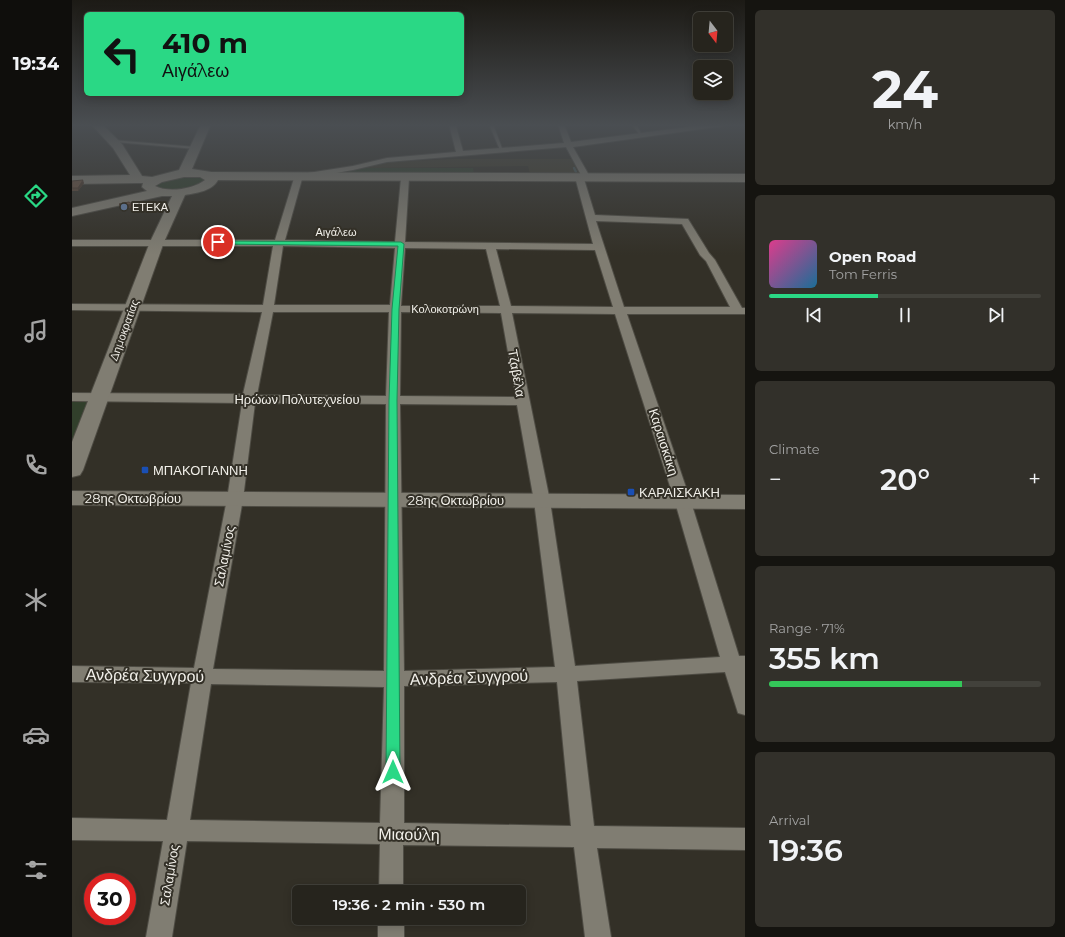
<!DOCTYPE html>
<html lang="en">
<head>
<meta charset="utf-8">
<style>
  :root { --surface:#26241d; --page:#32302a; --text:#f1f3f6; --muted:#a4a4a4; --line:#42413b; --accent:#2ad885 }
  body { margin:0; font-family:Montserrat,sans-serif; background:var(--page); color:var(--text); height:100vh; display:flex; flex-direction:column; font-size:15px; white-space:nowrap }
  * { box-sizing:border-box; margin:0 }
  p { font-size:13px; color:var(--muted) }
  .icon { flex:none; width:22px; height:22px; fill:none; stroke:currentColor; stroke-width:2; stroke-linecap:round; stroke-linejoin:round }
  .map { position:relative; flex:1; overflow:hidden }
  .sheet { display:flex; flex-direction:column; gap:10px; padding:10px; background:#151410; width:320px }
  .sheet>* { flex:none }
  .banner { position:absolute; left:12px; top:12px; width:380px; height:84px; border-radius:6px; box-shadow:0 2px 10px #0003,0 0 0 1px var(--line); background:#2ad885; color:#111; overflow:hidden }
  .needle { width:26px; rotate:164deg }
  .buttons { position:absolute; left:621px; top:12px; display:grid; gap:8px }
  .buttons a { display:grid; place-items:center; width:40px; height:40px; border-radius:6px; background:var(--surface); box-shadow:0 2px 10px #0003,0 0 0 1px var(--line); font-size:20px }
  .speed { position:absolute; left:12px; top:873px; display:flex; gap:8px; font-size:20px; font-weight:700; text-align:center }
  .speed>* { display:grid; place-content:center; width:52px; height:52px; border-radius:50%; background:var(--surface); box-shadow:0 2px 10px #0003,0 0 0 1px var(--line); line-height:1 }
  .speed .limit { border:6px solid #d22; background:#fff; color:#111 }
  .pin { position:absolute; display:grid; place-items:center; width:34px; height:34px; color:#fff; margin:-17px; border:2px solid #fff; border-radius:50%; box-shadow:0 1px 4px #0007 }
  .me { position:absolute; width:44px; margin:-22px; rotate:0deg; stroke-linejoin:round; filter:drop-shadow(0 0 3px #0008) }
  .turn { display:flex; align-items:center; gap:14px; height:84px; padding:0 12px; font-size:18px }
  .turn .icon { width:52px; height:52px; stroke-width:2.5 }
  .turn b { display:block; font-size:28px; line-height:34px }
  .big { font-size:30px; font-weight:600; line-height:1.1 }
  .sheet .card { flex:1; display:flex; flex-direction:column; justify-content:center; gap:6px; min-width:0; padding:0 14px; border-radius:6px; background:var(--page) }
  .sheet .dial { align-items:center; gap:0 }
  .dial b { font-size:52px; line-height:1 }
  .song { display:flex; align-items:center; gap:12px }
  .cover { width:48px; height:48px; border-radius:6px; background:linear-gradient(135deg,hsl(330 70% 55%),hsl(200 70% 35%)) }
  .played { height:4px; border-radius:2px; background:linear-gradient(90deg,var(--accent) 40%,var(--line) 40%) }
  .keys { display:flex; justify-content:space-around; direction:ltr }
  .heat { display:flex; justify-content:space-between; align-items:center; font-size:22px; direction:ltr }
  .charge { height:6px; border-radius:3px; background:linear-gradient(90deg,#34c759 71%,var(--line) 0) }
  .trip { position:absolute; left:220px; top:885px; width:234px; height:40px; border-radius:6px; background:var(--surface); box-shadow:0 2px 10px #0003,0 0 0 1px var(--line); font-weight:600; line-height:40px; text-align:center }
  main { display:flex; flex:1; min-height:0 }
  .menu { display:flex; flex-direction:column; width:72px; justify-content:space-around; align-items:center; background:#0f0e0c; color:var(--muted) }
  .menu .icon { width:28px; height:28px }
  .menu .on { color:var(--accent) }
  .menu b { font-size:18px; color:var(--text) }
  .map>svg:first-child { display:block }
  .built { fill:#3e3a2a }
  .green { fill:#313f2b }
  .lines { fill:none; stroke-linecap:round; stroke-linejoin:round }
  .stream { stroke:#495b5b; stroke-width:2.5 }
  .lane-casing { stroke:#4e4c44; stroke-width:2 }
  .street-casing { stroke:#4e4c44; stroke-width:2 }
  .secondary-casing { stroke:#4e4c44; stroke-width:2 }
  .lane { fill:#807d72; fill-rule:evenodd }
  .street { fill:#807d72; fill-rule:evenodd }
  .secondary { fill:#807d72; fill-rule:evenodd }
  .wall { fill:#5b4535 }
  .shaded-wall { fill:#4a382b }
  .building { fill:#6a503e; stroke:#4a382b }
  .route { fill:#2ad885; stroke:#1b8c56 }
  .service-dot { fill:#5c6f8a; stroke:#333027; stroke-width:1.5 }
  .transit-dot { fill:#1a4fb4; stroke:#333027; stroke-width:1.5 }
  .labels { text-anchor:middle; stroke-width:4; stroke-linejoin:round; paint-order:stroke }
  .far-poi-label { font-size:11px; fill:#f2f0ea; stroke:#333027; text-anchor:start }
  .far-street-label { font-size:11px; fill:#f2f0ea; stroke:#333027 }
  .street-label { font-size:13px; fill:#f2f0ea; stroke:#333027 }
  .poi-label { font-size:13px; fill:#f2f0ea; stroke:#333027; text-anchor:start }
  .near-street-label { font-size:16px; fill:#f2f0ea; stroke:#333027 }
</style>
</head>
<body>
<main>
<nav class="menu">
<b>19:34</b>
<svg class="icon on" aria-label="directions" viewBox="0 0 24 24"><path d="M12 3l9 9-9 9-9-9zM9 14v-3h6M13 9l2 2-2 2"/></svg>
<svg class="icon" aria-label="music" viewBox="0 0 24 24"><path d="M9 18V5l10-2v13"/><circle cx="6" cy="18" r="3"/><circle cx="16" cy="16" r="3"/></svg>
<svg class="icon" aria-label="phone" viewBox="0 0 24 24"><path d="M5 4h4l2 5-3 2q2 4 5 5l2-3 5 2v4C11 20 4 13 5 4z"/></svg>
<svg class="icon" aria-label="climate" viewBox="0 0 24 24"><path d="M12 3v18M4 7l16 10M4 17L20 7"/></svg>
<svg class="icon" aria-label="car" viewBox="0 0 24 24"><path d="M5 17H2v-5l4-1 3-4h7l3 4 3 1v5h-3M9 17h6M6 11h13"/><circle cx="7" cy="17" r="2"/><circle cx="17" cy="17" r="2"/></svg>
<svg class="icon" aria-label="filters" viewBox="0 0 24 24"><path d="M4 7h16M4 17h16"/><circle cx="9" cy="7" r="2"/><circle cx="15" cy="17" r="2"/></svg>
</nav>
<div class="map">
<svg width="673" height="937" viewBox="0 0 673 937">
  <rect width="100%" height="100%" fill="#333027"/>
  <path class="built" d="M382,159H502L501,161L507,173L458,174L456,166L293,168L311,162Z"/>
  <g class="green">
    <path d="M293,168H401L402,175L261,173Z"/>
    <path d="M111,176H127L133,180C123,187 94,195 84,185L85,183Z"/>
    <path d="M0,397H25L0,456Z"/>
  </g>
  <g class="lines">
    <path class="stream" d="M502,168L504,172"/>
    <g class="lane-casing">
      <g id="lane">
        <path d="M417,124H421L431,151L428,150Z"/>
        <path d="M560,124H564L571,137H569Z"/>
        <path d="M41,140L124,147L126,148L124,149L42,142Z"/>
      </g>
    </g>
    <g class="street-casing">
      <g id="street">
        <path d="M377,124L384,126L391,151L492,143L486,124H492L499,142L639,124H655L651,126L501,147L518,177L512,179L523,215L616,219L637,253L643,260L670,308H673V314H555L619,502L667,656H673V715L666,713L653,672L505,681L522,826L673,828V850L525,848L539,937H513L502,847L331,845V892H307L308,844L115,841L100,937H74L91,841L0,840V818L95,820L119,683L0,682V666L122,668L155,499L170,403L0,401V393L171,394L190,312L0,310V304L191,305L201,246H0V240H203L223,175L281,166L315,158L384,152ZM494,147L509,175L503,177L521,244L333,242L337,178L333,175L329,178L323,242L213,240L230,179L281,170L315,162ZM524,221L610,224L628,255L634,261L658,307H552ZM211,246L323,248L318,305H202ZM333,248L414,249L428,306H329ZM424,249L523,250L541,307L439,306ZM201,312H317L314,396L185,395ZM329,312L429,313L444,397L328,396ZM440,313L543,314L603,502L648,657L503,666L478,501ZM183,403L314,404L312,671L141,669L171,499ZM328,404L445,405L462,501L483,667L332,671ZM485,682L499,826L332,823V686ZM139,684L312,687L308,823L118,820Z"/>
        <rect x="306" y="918" width="26" height="19"/>
      </g>
    </g>
    <g class="secondary-casing">
      <g id="secondary">
        <path d="M19,124H30L50,144L70,176L80,177L107,170L129,124H139L120,169L139,172L673,174V182L146,180C140,191 125,193 113,195L92,242L11,470L8,475L0,477V442L78,242L100,196H90L0,216V208L75,191L70,187L71,183H66L0,184V176L58,175L41,148ZM112,177H128L133,180C122,189 96,193 83,186L90,182Z"/>
        <path d="M0,491L673,495V509L0,505Z"/>
      </g>
    </g>
    <use href="#lane" class="lane"/>
    <use href="#street" class="street"/>
    <use href="#secondary" class="secondary"/>
  </g>
  <g class="wall">
    <path d="M0,181L12,183L6,191H0Z"/>
    <path d="M47,204H60L61,207L51,209L48,207Z"/>
  </g>
  <g class="shaded-wall">
    <path d="M11,180L12,183L6,191V188Z"/>
    <path d="M60,204L61,207L51,209L50,206Z"/>
  </g>
  <g class="building">
    <path d="M11,180L6,188H0V181Z"/>
    <path d="M57,202L60,204L50,206L47,204Z"/>
  </g>
  <linearGradient id="sky" x2="0" y2="1"><stop stop-color="#1c1a15"/><stop offset="0.49" stop-color="#4a4e52"/><stop offset="1" stop-color="#4a4e52" stop-opacity="0"/></linearGradient>
  <rect width="673" height="255" fill="url(#sky)"/>
  <path class="route" d="M146,241L329,242L332,244L327,309L325,400L328,772L326,776L321,777L316,776L314,772L317,400L320,309L326,246L144,244L143,242Z"/>
  <circle class="service-dot" cx="52" cy="207" r="4"/>
  <g class="transit-dot">
    <rect x="69" y="466" width="8" height="8" rx="2"/>
    <rect x="555" y="488" width="8" height="8" rx="2"/>
  </g>
  <g class="labels">
    <g class="far-poi-label">
      <text x="60" y="211">ΕΤΕΚΑ</text>
    </g>
    <g class="far-street-label">
      <text x="264" y="236">Αιγάλεω</text>
      <text x="373" y="313">Κολοκοτρώνη</text>
      <text transform="translate(52 330) rotate(-70)" y="4">Δημοκρατίας</text>
    </g>
    <g class="street-label">
      <text transform="translate(445 373) rotate(80)" y="5">Τζαβέλα</text>
      <text x="225" y="404">Ηρώων Πολυτεχνείου</text>
      <text transform="translate(592 442) rotate(72)" y="5">Καραισκάκη</text>
      <text x="61" y="503">28ης Οκτωβρίου</text>
      <text x="384" y="505">28ης Οκτωβρίου</text>
      <text transform="translate(152 556) rotate(-79)" y="5">Σαλαμίνος</text>
      <text transform="translate(97 875) rotate(-81)" y="5">Σαλαμίνος</text>
    </g>
    <g class="poi-label">
      <text x="81" y="475">ΜΠΑΚΟΓΙΑΝΝΗ</text>
      <text x="567" y="497">ΚΑΡΑΙΣΚΑΚΗ</text>
    </g>
    <g class="near-street-label">
      <text transform="translate(73 675) rotate(1)" y="6">Ανδρέα Συγγρού</text>
      <text transform="translate(397 677) rotate(-2)" y="6">Ανδρέα Συγγρού</text>
      <text transform="translate(337 834) rotate(1)" y="6">Μιαούλη</text>
    </g>
  </g>
</svg>
<div class="buttons">
<a><svg class="needle" viewBox="-14 -14 28 28"><path d="M0-13l5 13h-10z" fill="#e53935"/><path d="M0 13l5-13h-10z" fill="#a4a4a4"/></svg></a>
<a><svg class="icon" aria-label="layers" viewBox="0 0 24 24"><path d="M12 4l9 5-9 5-9-5zM3 14l9 5 9-5"/></svg></a>
</div>
<div class="speed"><div class="limit">30</div></div>
<div class="pin" style="left:146px;top:242px;background:#d93025"><svg class="icon" aria-label="arrive" viewBox="0 0 24 24"><path d="M6 21V4h12l-3 4 3 4H6"/></svg></div>
<svg class="me" style="left:321px;top:772px" viewBox="-20 -20 40 40"><path d="M0-17L14 15 0 8-14 15z" fill="#2ad885" stroke="#fff" stroke-width="4"/></svg>
<div class="trip">19:36 · 2 min · 530 m</div>
<div class="banner">
<div class="turn"><svg class="icon" aria-label="left" viewBox="0 0 24 24"><path d="M17 20v-9H6M10 6l-5 5 5 5"/></svg><div><b>410 m</b>Αιγάλεω</div></div>
</div>
</div>
<section class="sheet">
<div class="card dial"><b>24</b><p>km/h</p></div>
<div class="card">
<div class="song"><i class="cover"></i><div><b>Open Road</b><p>Tom Ferris</p></div></div>
<div class="played"></div>
<div class="keys"><svg class="icon" aria-label="previous" viewBox="0 0 24 24"><path d="M18 5L8 12l10 7zM5 5v14"/></svg><svg class="icon" aria-label="pause" viewBox="0 0 24 24"><path d="M8 5v14M16 5v14"/></svg><svg class="icon" aria-label="next" viewBox="0 0 24 24"><path d="M6 5l10 7-10 7zM19 5v14"/></svg></div>
</div>
<div class="card"><p>Climate</p>
<div class="heat"><a>−</a><b class="big">20°</b><a>+</a></div>
</div>
<div class="card"><p>Range · 71%</p><b class="big">355 km</b><div class="charge"></div></div>
<div class="card"><p>Arrival</p><b class="big">19:36</b></div>
</section>
</main>
</body>
</html>
